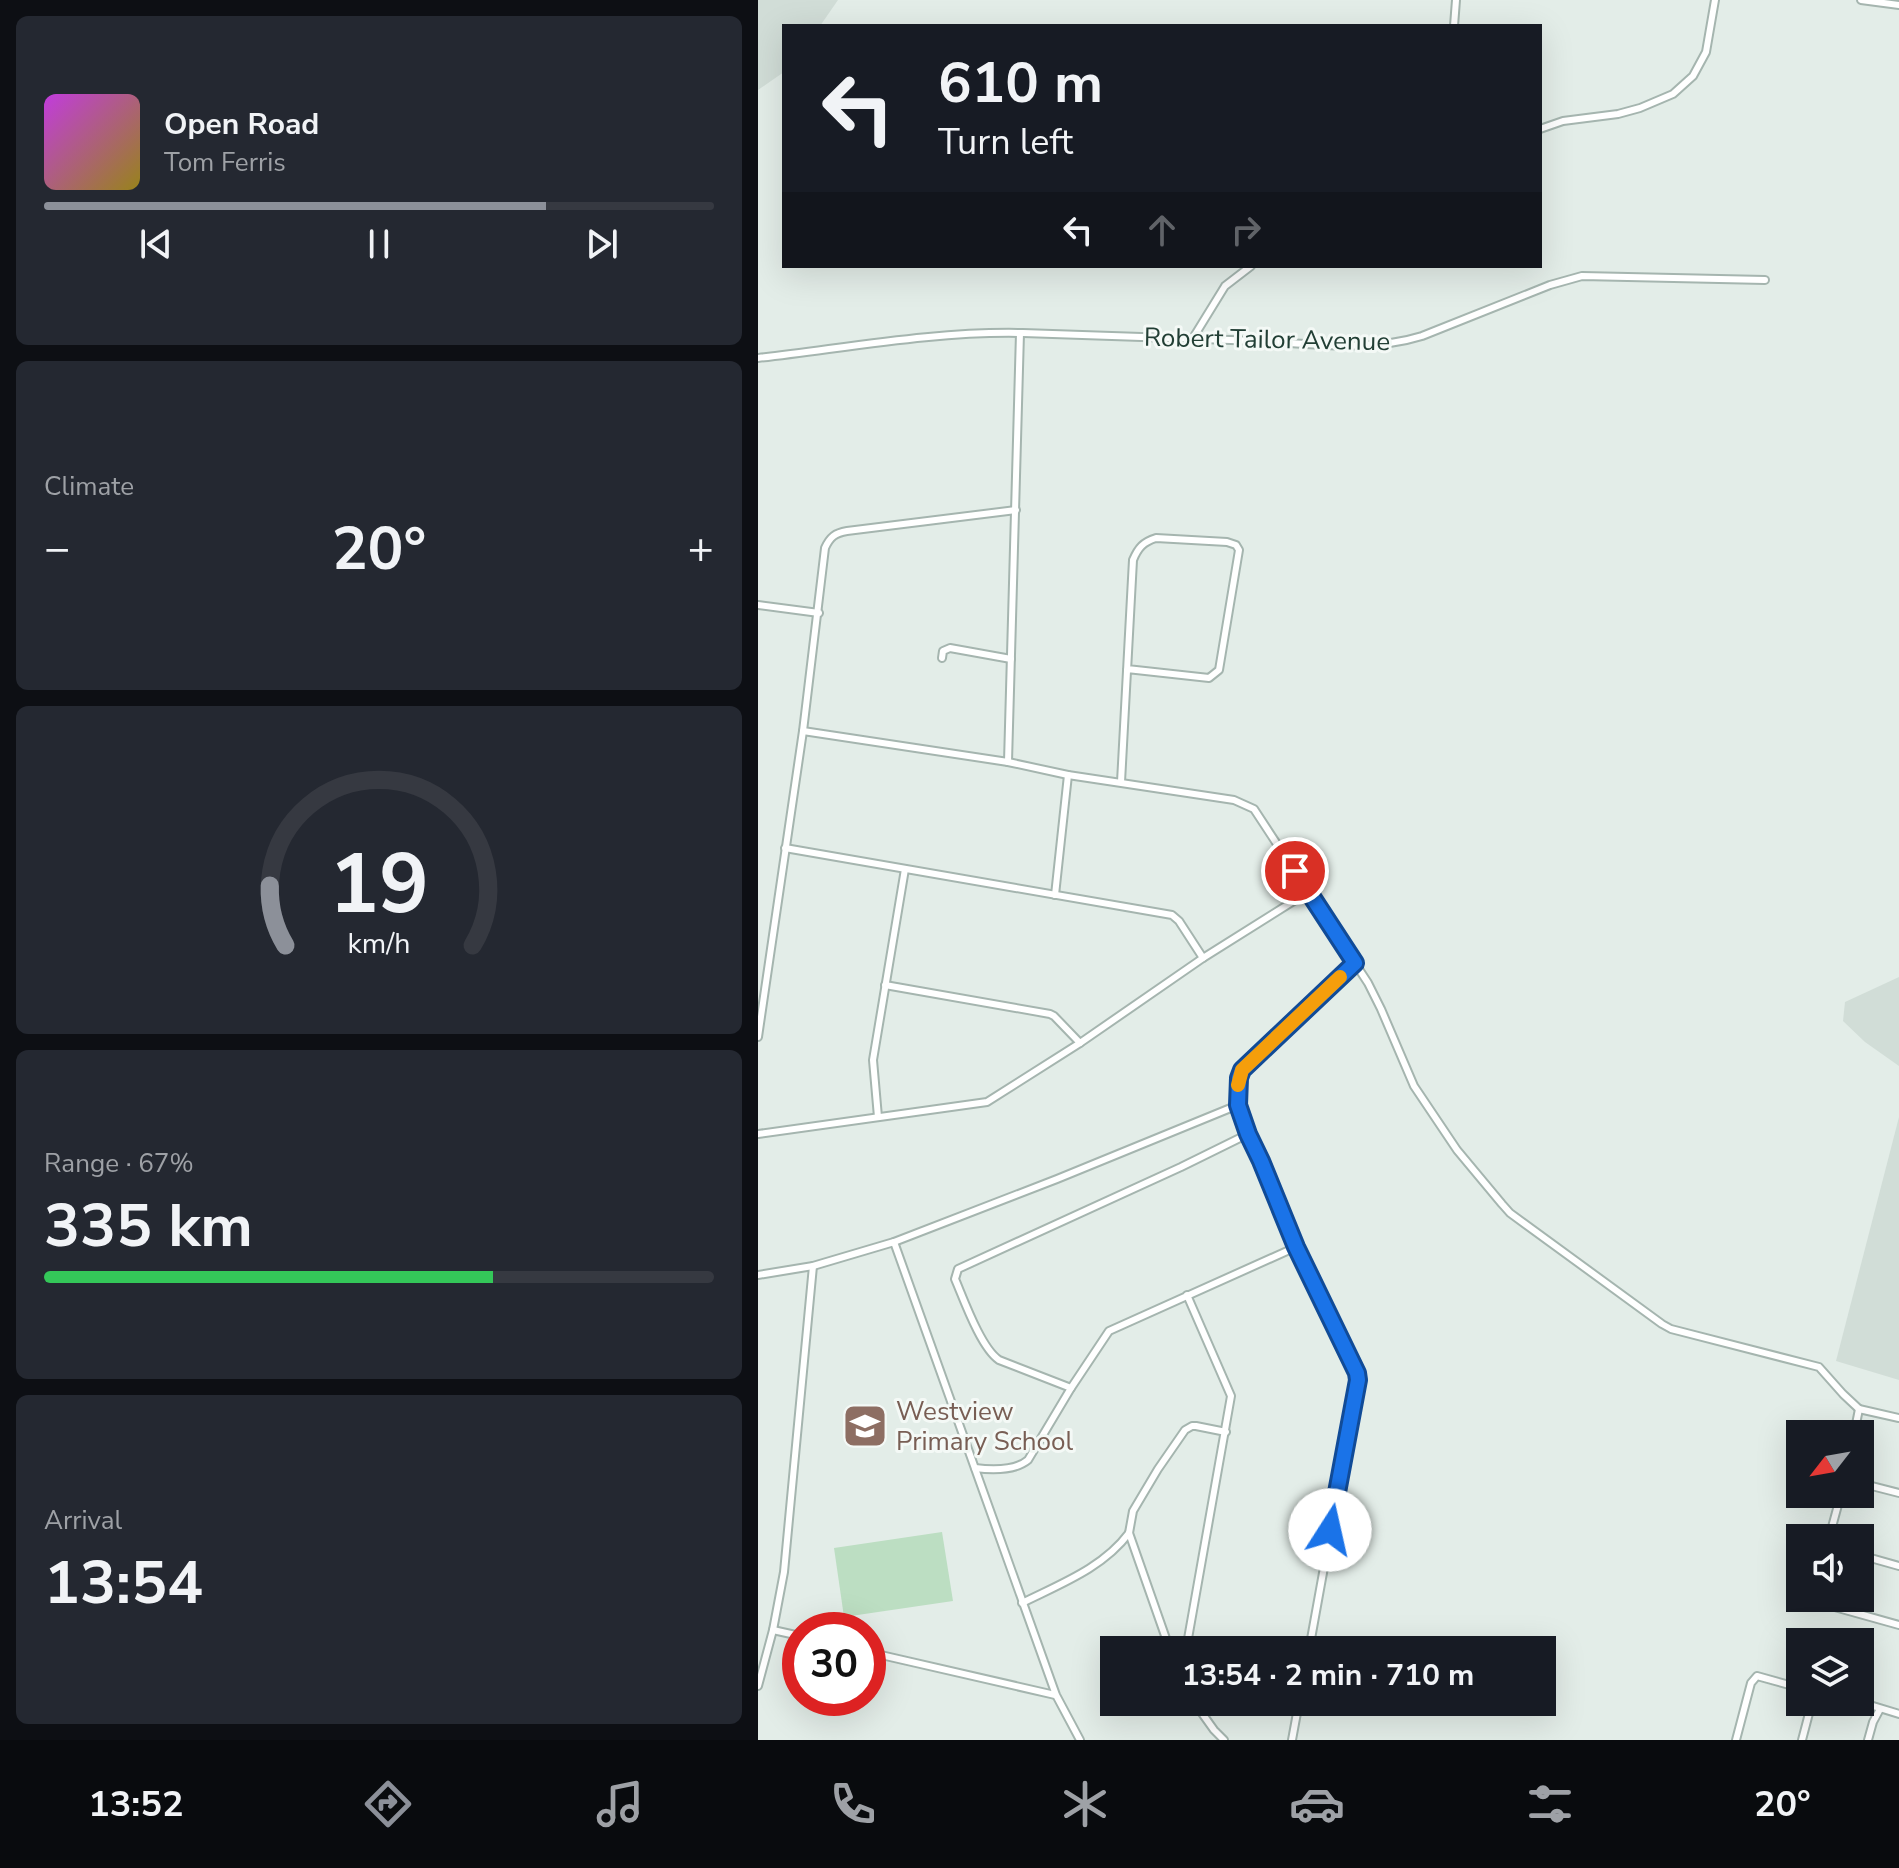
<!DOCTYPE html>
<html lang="en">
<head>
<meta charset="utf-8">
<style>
  :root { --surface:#171b24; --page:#242831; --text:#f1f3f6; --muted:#9ea1a6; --line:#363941; --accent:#8c9099 }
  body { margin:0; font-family:"Nunito Sans",sans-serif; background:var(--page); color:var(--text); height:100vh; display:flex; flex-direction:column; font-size:30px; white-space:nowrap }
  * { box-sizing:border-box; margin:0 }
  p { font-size:26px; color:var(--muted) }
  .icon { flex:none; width:44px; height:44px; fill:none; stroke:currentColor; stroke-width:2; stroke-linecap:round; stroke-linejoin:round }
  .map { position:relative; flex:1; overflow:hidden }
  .details { display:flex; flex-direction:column; gap:16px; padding:16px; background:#0d0f14; width:758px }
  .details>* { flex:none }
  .banner { position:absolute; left:24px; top:24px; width:760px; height:244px; border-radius:0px; box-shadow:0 8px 32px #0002; background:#171b24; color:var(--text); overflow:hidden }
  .needle { width:52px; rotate:239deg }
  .controls { position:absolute; left:1028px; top:1420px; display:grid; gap:16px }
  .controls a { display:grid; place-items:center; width:88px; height:88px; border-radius:0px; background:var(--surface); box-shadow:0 8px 32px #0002; font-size:40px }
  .speed { position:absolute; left:24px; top:1612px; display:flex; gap:16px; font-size:40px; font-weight:700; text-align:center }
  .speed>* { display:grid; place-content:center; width:104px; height:104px; border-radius:50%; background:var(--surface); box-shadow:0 8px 32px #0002; line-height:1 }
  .speed .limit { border:12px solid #d22; background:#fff; color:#111 }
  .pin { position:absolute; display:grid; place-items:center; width:68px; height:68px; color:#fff; margin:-34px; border:4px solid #fff; border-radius:50%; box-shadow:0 2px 8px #0007 }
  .me { position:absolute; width:88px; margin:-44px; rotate:10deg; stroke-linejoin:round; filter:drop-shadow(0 0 6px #0008) }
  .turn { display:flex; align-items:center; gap:28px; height:168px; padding:0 24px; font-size:36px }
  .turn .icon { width:104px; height:104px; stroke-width:2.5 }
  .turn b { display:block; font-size:56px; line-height:68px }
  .lanes { display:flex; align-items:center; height:76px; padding:0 24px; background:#0003; justify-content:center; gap:40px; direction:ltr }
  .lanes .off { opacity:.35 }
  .big { font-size:60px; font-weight:700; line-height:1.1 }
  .details .widget { flex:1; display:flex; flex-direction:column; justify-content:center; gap:12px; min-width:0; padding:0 28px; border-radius:12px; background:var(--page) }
  .details .dial { align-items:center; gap:0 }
  .dial svg { height:208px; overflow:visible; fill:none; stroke:var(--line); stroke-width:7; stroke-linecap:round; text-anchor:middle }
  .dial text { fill:var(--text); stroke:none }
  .song { display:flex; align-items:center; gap:24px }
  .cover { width:96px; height:96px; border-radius:12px; background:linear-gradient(135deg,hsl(290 70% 55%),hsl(50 70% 35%)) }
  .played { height:8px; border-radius:4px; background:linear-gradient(90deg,var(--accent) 75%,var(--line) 75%) }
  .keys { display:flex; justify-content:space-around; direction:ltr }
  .heat { display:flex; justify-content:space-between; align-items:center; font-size:44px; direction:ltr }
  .charge { height:12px; border-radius:6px; background:linear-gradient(90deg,#34c759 67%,var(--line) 0) }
  .trip { position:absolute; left:342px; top:1636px; width:456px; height:80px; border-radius:0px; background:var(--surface); box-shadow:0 8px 32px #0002; font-weight:700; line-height:80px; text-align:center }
  .dock { display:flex; height:128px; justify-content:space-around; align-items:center; background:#090b0e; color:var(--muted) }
  .dock .icon { width:56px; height:56px }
  .dock .active { color:var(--accent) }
  .dock b { font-size:36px; color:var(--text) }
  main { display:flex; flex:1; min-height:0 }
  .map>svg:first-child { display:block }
  .built { fill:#d1ddd7 }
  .green { fill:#bcdec2 }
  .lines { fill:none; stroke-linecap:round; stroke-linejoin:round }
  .minor-casing { stroke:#a5b5af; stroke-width:10 }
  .minor { stroke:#fff; stroke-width:6 }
  .route-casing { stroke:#114b97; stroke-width:20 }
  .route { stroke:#1a73e8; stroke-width:14 }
  .slow { stroke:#f59e0b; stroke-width:14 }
  .labels { text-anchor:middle; stroke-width:6; stroke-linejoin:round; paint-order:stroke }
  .street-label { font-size:26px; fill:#223f35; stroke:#f4f9f6 }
  .education-label { font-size:26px; fill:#785e54; stroke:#f4f9f6; text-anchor:start }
</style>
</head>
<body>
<main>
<section class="details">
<div class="widget">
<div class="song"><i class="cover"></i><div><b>Open Road</b><p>Tom Ferris</p></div></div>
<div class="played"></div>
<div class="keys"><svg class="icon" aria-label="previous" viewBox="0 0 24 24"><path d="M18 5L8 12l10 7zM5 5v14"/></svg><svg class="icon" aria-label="pause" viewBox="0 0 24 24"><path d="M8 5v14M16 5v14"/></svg><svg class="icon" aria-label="next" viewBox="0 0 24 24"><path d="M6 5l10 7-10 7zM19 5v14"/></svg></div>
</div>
<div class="widget"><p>Climate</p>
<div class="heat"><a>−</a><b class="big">20°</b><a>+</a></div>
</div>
<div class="widget dial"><svg viewBox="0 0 100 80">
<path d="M14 69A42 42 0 1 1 86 69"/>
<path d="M14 69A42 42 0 0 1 8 46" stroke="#8c9099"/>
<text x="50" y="56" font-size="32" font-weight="700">19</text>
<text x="50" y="72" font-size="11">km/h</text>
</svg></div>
<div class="widget"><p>Range · 67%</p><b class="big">335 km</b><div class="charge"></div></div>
<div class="widget"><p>Arrival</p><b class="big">13:54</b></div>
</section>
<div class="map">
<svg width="1141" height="1740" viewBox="0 0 1141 1740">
  <rect width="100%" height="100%" fill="#e3ede8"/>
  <g class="built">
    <path d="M0,0H80L62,26H26V72L0,90Z"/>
    <path d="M1141,977V1066L1107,1042L1085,1021L1087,1002Z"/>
    <path d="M1141,1117V1380L1078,1361Z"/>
  </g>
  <path class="green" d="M184,1532L195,1601L86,1617L76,1548Z"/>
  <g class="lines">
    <g class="minor-casing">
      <g id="minor">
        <path d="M1103,0L1141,5"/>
        <path d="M696,26L698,0"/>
        <path d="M782,129L805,121L860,114L882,108L915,94L935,76L948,52L957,0"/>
        <path d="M435,338L467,286L493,266"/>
        <path d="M0,358C88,348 176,331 265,333C344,335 423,338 502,341C555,344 613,352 664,336L792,285L824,276L1007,280"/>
        <path d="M0,605L61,613"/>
        <path d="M184,658L185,651L192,648L253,659"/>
        <path d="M45,731L250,762L310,775L476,800L496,809L610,983L623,1009L656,1086L699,1150L744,1204L752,1213L904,1324L913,1329L1061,1367L1085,1394L1101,1409"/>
        <path d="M250,762L262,333"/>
        <path d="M363,782L375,560C380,548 385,542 398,538L469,542L478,545L481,550L461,670L451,678L369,669"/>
        <path d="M27,848L414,915L421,921L445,958"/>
        <path d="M297,895L310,775"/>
        <path d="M127,985L292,1014L296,1016L322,1043"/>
        <path d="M0,1037L45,731L67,548C72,537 77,533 89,531L258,510"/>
        <path d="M120,1117L115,1060L147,869"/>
        <path d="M0,1134L229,1102L322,1043L445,958L550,892"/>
        <path d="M136,1242L298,1695L322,1740"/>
        <path d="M0,1275L55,1266L136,1242L299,1179L480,1105"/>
        <path d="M313,1388L241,1360C223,1348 206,1300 197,1279L200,1269L423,1167L490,1134"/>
        <path d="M1096,1434L1101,1409L1141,1418"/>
        <path d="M217,1468C234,1470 257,1471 270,1460L313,1388L351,1331L538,1247"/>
        <path d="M1102,1483L1141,1493"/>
        <path d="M1071,1538L1083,1494"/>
        <path d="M1102,1555L1141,1566"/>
        <path d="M1063,1598L1073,1606L1141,1625"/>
        <path d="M264,1603C302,1584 345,1568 371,1533"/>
        <path d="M15,1630L42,1636"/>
        <path d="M412,1650L371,1533L375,1511L400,1469L427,1430L434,1426H438L468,1432"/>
        <path d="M428,1650L473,1396L429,1295"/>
        <path d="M551,1650L600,1380L591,1356L538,1247L503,1161L490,1134L480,1105V1087L484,1070L597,963"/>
        <path d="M110,1652L297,1695"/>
        <path d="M0,1686L15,1630L26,1572L55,1266"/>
        <path d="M436,1702L456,1730L466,1740"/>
        <path d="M1102,1702L1141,1714"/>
        <path d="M534,1740L541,1702"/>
        <path d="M978,1740L993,1683L999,1676L1042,1688"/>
        <path d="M1044,1740L1054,1702"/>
        <path d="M1110,1740L1115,1722L1122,1709"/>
      </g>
    </g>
    <use href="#minor" class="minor"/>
  </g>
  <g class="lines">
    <g class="route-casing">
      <path id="route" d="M537,871L597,963L484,1070L481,1078L480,1105L490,1134L503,1161L538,1247L599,1373L600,1380L572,1530"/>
    </g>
    <use href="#route" class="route"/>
    <path class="slow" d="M480,1085L484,1070L582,977"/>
  </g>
  <defs>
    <g id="school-square" transform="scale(2.3)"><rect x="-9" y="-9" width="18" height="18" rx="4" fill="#8d6e63" stroke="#f4f9f6"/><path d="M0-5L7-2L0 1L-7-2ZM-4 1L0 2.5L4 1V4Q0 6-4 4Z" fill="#fff"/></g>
  </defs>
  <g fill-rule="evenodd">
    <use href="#school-square" x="107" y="1426"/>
  </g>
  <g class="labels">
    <g class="street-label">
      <text transform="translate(509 339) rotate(1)" y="9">Robert Tailor Avenue</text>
    </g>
    <g class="education-label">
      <text x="138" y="1420">Westview<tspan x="138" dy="30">Primary School</tspan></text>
    </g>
  </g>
</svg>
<div class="controls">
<a><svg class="needle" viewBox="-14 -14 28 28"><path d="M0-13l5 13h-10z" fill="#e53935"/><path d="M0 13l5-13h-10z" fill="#9ea1a6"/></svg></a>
<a><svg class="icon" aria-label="sound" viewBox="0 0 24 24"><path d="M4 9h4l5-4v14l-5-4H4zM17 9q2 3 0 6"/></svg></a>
<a><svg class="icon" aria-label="layers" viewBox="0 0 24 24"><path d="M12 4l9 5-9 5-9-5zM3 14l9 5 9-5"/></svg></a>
</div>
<div class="speed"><div class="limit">30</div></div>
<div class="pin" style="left:537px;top:871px;background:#d93025"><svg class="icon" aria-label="arrive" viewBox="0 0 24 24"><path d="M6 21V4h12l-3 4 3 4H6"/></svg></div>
<svg class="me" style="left:572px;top:1530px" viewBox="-20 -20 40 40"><circle r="19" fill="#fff"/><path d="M0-13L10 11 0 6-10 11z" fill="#1a73e8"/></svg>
<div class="trip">13:54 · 2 min · 710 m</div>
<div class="banner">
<div class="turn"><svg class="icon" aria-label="left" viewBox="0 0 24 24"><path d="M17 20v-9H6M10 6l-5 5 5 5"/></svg><div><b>610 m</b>Turn left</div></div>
<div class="lanes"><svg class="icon" aria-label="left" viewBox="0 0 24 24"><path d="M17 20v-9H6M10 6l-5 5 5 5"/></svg><svg class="icon off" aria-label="ahead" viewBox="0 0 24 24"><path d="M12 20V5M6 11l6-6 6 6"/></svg><svg class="icon off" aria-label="right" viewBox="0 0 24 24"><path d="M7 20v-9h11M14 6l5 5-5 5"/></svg></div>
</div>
</div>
</main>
<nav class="dock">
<b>13:52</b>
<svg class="icon active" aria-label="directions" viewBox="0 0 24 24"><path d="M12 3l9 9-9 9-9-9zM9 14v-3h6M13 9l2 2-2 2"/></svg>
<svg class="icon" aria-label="music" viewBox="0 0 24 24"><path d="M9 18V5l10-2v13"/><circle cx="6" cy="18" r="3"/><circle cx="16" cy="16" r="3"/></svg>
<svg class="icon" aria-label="phone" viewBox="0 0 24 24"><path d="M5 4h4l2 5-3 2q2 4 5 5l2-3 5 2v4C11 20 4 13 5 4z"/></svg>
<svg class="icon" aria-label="climate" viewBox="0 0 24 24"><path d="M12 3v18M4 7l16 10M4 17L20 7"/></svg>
<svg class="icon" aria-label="car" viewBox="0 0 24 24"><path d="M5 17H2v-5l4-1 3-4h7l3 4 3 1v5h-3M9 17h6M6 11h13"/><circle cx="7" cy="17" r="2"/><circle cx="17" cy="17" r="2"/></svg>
<svg class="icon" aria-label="filters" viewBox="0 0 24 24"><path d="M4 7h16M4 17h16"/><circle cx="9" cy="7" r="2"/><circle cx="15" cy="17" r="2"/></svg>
<b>20°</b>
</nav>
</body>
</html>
